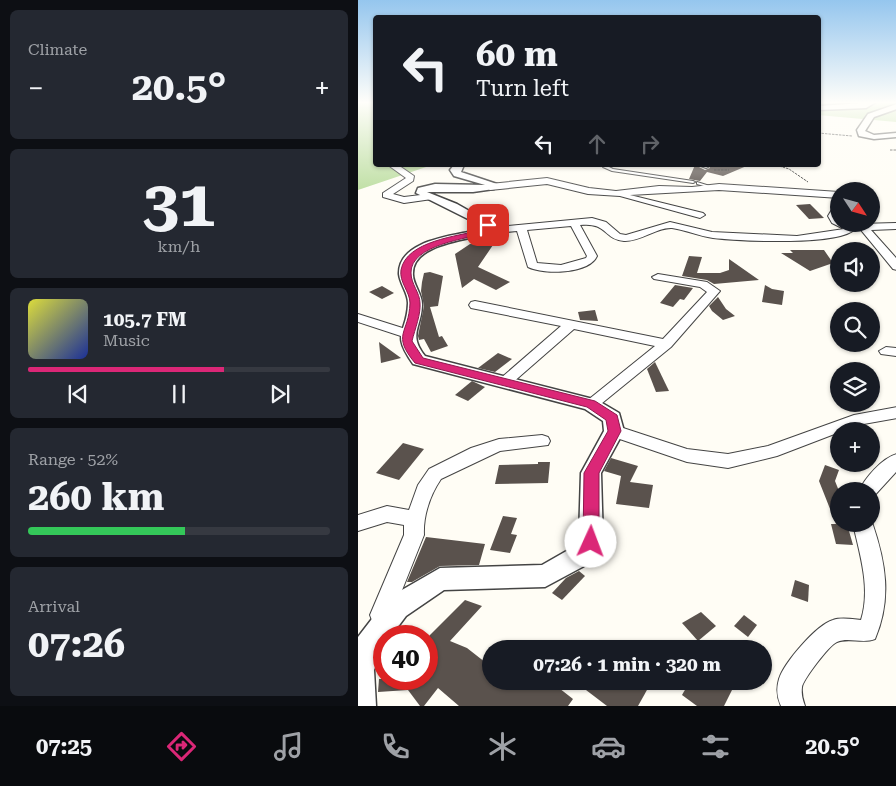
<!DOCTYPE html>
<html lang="en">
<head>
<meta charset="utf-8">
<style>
  :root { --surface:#171b24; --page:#242831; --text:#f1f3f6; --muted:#9ea1a6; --line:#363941; --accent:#db2777 }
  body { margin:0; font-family:"Roboto Serif",serif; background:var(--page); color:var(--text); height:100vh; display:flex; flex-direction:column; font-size:19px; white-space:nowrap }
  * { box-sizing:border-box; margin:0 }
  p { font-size:16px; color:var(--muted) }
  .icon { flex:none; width:28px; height:28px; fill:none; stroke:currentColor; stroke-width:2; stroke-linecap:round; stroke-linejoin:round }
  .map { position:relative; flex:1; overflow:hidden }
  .panel { display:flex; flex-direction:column; gap:10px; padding:10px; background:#0d0f14; width:358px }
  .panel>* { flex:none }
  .hud { position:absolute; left:15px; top:15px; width:448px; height:152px; border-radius:5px; box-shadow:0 1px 4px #0004; background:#171b24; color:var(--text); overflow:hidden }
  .needle { width:32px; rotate:126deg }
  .fabs { position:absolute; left:472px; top:182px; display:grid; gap:10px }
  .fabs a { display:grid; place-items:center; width:50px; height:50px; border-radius:50%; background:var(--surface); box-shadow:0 1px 4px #0004; font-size:25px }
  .speed { position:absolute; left:15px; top:625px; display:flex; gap:10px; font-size:25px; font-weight:700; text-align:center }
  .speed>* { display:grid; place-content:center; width:65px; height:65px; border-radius:50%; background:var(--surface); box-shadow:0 1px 4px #0004; line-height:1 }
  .speed .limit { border:8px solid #d22; background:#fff; color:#111 }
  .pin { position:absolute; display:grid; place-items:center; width:42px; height:42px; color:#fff; margin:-21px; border-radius:10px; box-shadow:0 2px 8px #0006 }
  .me { position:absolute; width:55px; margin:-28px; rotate:2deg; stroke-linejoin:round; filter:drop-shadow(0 0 4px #0008) }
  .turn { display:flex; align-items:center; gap:18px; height:105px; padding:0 20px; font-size:22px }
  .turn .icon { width:65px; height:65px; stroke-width:2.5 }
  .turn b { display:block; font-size:35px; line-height:42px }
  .lanes { display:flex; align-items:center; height:48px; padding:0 20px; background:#0003; justify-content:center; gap:25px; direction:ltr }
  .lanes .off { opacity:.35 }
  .big { font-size:38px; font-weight:700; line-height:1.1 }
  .panel .widget { flex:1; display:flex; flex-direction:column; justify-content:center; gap:8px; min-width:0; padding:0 18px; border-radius:8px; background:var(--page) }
  .panel .dial { align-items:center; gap:0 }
  .dial b { font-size:65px; line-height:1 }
  .song { display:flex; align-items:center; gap:15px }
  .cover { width:60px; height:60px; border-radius:8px; background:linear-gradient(135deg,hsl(60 70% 55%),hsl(230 70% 35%)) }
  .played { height:5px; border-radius:2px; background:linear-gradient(90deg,var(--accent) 65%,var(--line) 65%) }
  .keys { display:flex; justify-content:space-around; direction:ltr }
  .heat { display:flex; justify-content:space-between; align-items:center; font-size:28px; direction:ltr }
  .charge { height:8px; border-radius:4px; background:linear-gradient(90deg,#34c759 52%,var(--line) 0) }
  .trip { position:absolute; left:124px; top:640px; width:290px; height:50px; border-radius:25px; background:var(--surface); box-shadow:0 1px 4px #0004; font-weight:700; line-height:50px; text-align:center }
  .menu { display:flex; height:80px; justify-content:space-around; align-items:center; background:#090b0e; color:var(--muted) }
  .menu .icon { width:35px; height:35px }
  .menu .current { color:var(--accent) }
  .menu b { font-size:22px; color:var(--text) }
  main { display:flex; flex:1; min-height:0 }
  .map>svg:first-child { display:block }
  .forest { fill:#b9dc9c }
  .building { fill:#5a524d }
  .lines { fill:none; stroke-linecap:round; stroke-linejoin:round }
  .service-casing { stroke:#444; stroke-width:2 }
  .minor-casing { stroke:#444; stroke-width:2 }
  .tertiary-casing { stroke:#444; stroke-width:3 }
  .path { stroke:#333; stroke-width:1; stroke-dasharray:2.5 1; stroke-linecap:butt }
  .service { fill:#fff; fill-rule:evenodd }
  .minor { fill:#fff; fill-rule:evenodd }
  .tertiary { fill:#fff; fill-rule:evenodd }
  .route { fill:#db2777; stroke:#8e194d }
</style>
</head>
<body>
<main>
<section class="panel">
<div class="widget"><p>Climate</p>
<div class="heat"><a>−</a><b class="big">20.5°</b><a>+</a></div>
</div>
<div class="widget dial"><b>31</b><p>km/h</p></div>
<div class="widget">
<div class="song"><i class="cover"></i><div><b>105.7 FM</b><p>Music</p></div></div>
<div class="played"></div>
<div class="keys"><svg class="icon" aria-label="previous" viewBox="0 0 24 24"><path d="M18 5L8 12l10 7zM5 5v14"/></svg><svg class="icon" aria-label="pause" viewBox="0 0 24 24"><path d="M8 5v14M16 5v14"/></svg><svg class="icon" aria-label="next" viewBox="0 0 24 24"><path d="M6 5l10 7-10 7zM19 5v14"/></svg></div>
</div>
<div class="widget"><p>Range · 52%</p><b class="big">260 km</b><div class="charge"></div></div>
<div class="widget"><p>Arrival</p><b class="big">07:26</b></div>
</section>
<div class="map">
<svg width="539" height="706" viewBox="0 0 539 706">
  <rect width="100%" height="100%" fill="#fffdf5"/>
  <g class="forest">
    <path d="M0,102H17L18,165H74L0,190Z"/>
    <path d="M460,102H538V122L460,115Z"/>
  </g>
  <g class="building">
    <path d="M337,165L347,170L352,168L350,165H391L365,176L349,172L342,181L331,179Z"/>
    <path d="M452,204L466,218L451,219L438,205Z"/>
    <path d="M112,244L135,245L120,267L152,282L138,290L116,279L104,288L97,254Z"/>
    <path d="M432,250H466L475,263L452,271L423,253H435Z"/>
    <path d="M331,256L344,257L339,273H362L371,270V259L401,280L356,284L349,280L324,276Z"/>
    <path d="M72,272L85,276L80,306L72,307L81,337L84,336L90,346L73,352L66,339L61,340L60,336L66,306L63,291L64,282L66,273Z"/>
    <path d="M317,285L335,288L326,300L322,299L315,307L302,303Z"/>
    <path d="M407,285L414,289L426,291L424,305L404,302Z"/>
    <path d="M24,286L36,293L24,299L11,292Z"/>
    <path d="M360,297L368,309L377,316L365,320L354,311L351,306Z"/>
    <path d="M237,310L240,321L222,320L220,312Z"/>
    <path d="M21,342L43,358L23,363Z"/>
    <path d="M140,353L154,359L137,372L120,368Z"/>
    <path d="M297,362L311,391L298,392L289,369Z"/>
    <path d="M114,381L127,387L110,401L97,395Z"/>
    <path d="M45,443L66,449L41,480L18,473Z"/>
    <path d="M253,458L280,466L272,482L295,485L291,508L258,504L263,476L246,471Z"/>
    <path d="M180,462H192L190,483L137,484L141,465L180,464Z"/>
    <path d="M467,465L481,470L477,481L481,491V524H489L495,545L478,544L473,524H478L461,481Z"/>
    <path d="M145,516L159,518L153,534L159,535L152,553L132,550Z"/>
    <path d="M68,537L127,544L121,565L82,566L54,582H49Z"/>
    <path d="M221,571L227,576L204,600L194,593L208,578Z"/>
    <path d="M437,580L451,585L450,602L433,596Z"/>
    <path d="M107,600L124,606L92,641L109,648L132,666V681H192L215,699L210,706H101L80,688L66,706H62L50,690L20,692L21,679H69V638Z"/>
    <path d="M343,612L358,626L340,641L324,623Z"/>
    <path d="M386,615L399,625L390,637L376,626Z"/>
    <path d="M233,681H294L280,706H249L228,690Z"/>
    <path d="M332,681H369L376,686L366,706H339L324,695Z"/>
  </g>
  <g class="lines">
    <g class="service-casing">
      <g id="service">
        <path d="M245,165H250L249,166L255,169L335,181L337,182L335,183L254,171L245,167Z"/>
        <path d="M340,165H346L350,167L348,168Z"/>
        <path d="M339,182L355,187L353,188L339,184Z"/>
      </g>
    </g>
    <g class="minor-casing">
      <g id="minor">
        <path d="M30,165H40L56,176L55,181L35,194L46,197L71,194L74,195V199L46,203L25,197V193L48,178Z"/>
        <path d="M189,178L231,188L258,191L301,186L334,187L361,184L481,192V198L361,190L272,195L345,213L347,215L342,218L262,196L230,194L189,184L132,190L128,187L132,184Z"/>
        <path d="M481,202V224L497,226L501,224L539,223V229L513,230L539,259V270L535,269L503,230L497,229C482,246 380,241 355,238C341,236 328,230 314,228C299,227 282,242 266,241C245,239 250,222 222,225L239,256C231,274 186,275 170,267L159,231L128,234L123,231L128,228L234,218L248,222L262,234L268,235L312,222L354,232L439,236L486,229L474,223L470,216L478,203ZM213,226L229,256L228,258L203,265L179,263L169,230Z"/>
        <path d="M300,274L349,282L362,291L313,347L238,408H228L225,404L297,346L216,329L153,384H143L141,381L143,378L203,326L113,308L111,305L113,302L117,301L305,339L349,292L342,287L296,279L294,277Z"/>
        <path d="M0,314L54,331L56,334L49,338L0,322Z"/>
        <path d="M528,347L539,348V356L523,354L521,351Z"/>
        <path d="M539,407V418L500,425L419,456L370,468L329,462L250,435L248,431L250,427L256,425L329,449L370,454L410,446L496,415Z"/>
        <path d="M184,435L190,437L192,441L190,445L142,451L83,479C72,495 65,516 66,535L31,623L23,626L15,623L12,615L46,535V525L29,522L0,531V515L29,506L51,510L60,485L71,469L113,448L141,439Z"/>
        <path d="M539,454V471L516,496L514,497V491H501C507,478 524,458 539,454Z"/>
        <path d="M514,522C528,563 534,599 517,639C505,644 490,637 479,642C471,645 445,680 444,687C443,695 445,700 447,706H423C419,697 418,689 421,679C426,663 458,625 475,620C483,617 494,619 503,620C513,589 502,555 495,524Z"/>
      </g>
    </g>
    <g class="tertiary-casing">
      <g id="tertiary">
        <path d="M518,102L508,108L460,110V106Z"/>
        <path d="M539,104V109L516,117L507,131L516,135L539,133V137L516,139L501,136L499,130L510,114Z"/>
        <path d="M96,165H106L103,172L139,184L136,189L115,192H69L99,204L136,225L132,233C111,240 55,243 55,273C54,284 65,294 64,306C63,328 50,335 67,356L239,400L261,413L266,431L243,473L245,542L228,565L187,587L86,590L48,616L33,636H26V645L16,670L18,706H0V637L30,598L82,568L184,565L212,549L221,538L223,473L246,431L245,421L227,409L55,364C32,331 49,335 50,303C50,293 42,284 41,274C40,241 93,236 115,231L123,229L124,226L58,193L60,188L77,184L127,185L96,176L92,170Z"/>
      </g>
    </g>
    <g class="path">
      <path d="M460,133L494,136"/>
      <path d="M532,150H539"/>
      <path d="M418,165L431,169L450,182"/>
      <path d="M356,170H371"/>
    </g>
    <use href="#service" class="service"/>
    <use href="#minor" class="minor"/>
    <use href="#tertiary" class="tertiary"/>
  </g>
  <linearGradient id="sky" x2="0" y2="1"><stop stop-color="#95c6ee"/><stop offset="0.51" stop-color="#fffefa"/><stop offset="1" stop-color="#fffefa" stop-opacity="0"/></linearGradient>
  <rect width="539" height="201" fill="url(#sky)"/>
  <path class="route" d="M127,223L134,225L131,233C110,238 52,245 53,273C53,284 62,293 62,303C63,314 57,329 54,341L65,358L237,401L259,415L263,431L241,473V542L239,547L233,550L227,547L225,542L226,473L250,431L248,420L229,407L57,363C33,334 51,334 52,303C52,292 41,282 43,270C48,241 100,236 124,230Z"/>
</svg>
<div class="fabs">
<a><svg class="needle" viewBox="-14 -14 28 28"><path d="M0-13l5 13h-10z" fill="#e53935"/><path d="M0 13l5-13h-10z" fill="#9ea1a6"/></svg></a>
<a><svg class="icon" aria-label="sound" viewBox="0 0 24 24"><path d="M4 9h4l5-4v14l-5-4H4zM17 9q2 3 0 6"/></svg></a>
<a><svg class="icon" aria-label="search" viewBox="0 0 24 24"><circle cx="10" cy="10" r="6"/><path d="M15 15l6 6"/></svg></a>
<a><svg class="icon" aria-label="layers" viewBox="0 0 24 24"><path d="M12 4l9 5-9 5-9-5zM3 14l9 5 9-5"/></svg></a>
<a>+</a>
<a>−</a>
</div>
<div class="speed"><div class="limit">40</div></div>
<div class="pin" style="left:130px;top:225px;background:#d93025"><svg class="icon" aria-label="arrive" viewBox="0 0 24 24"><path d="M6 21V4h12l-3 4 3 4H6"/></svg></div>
<svg class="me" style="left:233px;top:542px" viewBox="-20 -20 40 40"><circle r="19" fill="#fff"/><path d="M0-13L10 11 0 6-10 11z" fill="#db2777"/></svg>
<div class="trip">07:26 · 1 min · 320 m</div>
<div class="hud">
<div class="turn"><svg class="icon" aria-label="left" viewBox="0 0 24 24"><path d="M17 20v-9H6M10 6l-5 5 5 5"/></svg><div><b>60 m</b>Turn left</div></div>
<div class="lanes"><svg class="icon" aria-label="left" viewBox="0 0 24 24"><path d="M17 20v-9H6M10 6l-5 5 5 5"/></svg><svg class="icon off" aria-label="ahead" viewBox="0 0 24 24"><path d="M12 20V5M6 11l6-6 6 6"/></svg><svg class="icon off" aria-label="right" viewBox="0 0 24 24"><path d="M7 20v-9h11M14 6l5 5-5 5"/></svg></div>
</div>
</div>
</main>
<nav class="menu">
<b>07:25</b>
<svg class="icon current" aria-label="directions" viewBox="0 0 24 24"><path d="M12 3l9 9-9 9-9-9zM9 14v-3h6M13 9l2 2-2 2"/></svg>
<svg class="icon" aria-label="music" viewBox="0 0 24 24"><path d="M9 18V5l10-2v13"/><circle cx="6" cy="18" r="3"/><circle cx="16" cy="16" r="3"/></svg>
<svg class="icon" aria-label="phone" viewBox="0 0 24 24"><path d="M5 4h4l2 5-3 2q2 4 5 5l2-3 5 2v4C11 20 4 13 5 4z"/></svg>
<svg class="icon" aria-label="climate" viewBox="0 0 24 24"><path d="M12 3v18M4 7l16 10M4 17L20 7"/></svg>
<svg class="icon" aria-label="car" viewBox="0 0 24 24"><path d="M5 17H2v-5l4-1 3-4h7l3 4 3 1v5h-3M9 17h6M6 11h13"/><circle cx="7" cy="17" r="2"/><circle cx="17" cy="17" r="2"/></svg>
<svg class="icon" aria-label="filters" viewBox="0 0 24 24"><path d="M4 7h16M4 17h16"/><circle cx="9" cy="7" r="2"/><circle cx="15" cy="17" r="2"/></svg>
<b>20.5°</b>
</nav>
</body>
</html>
